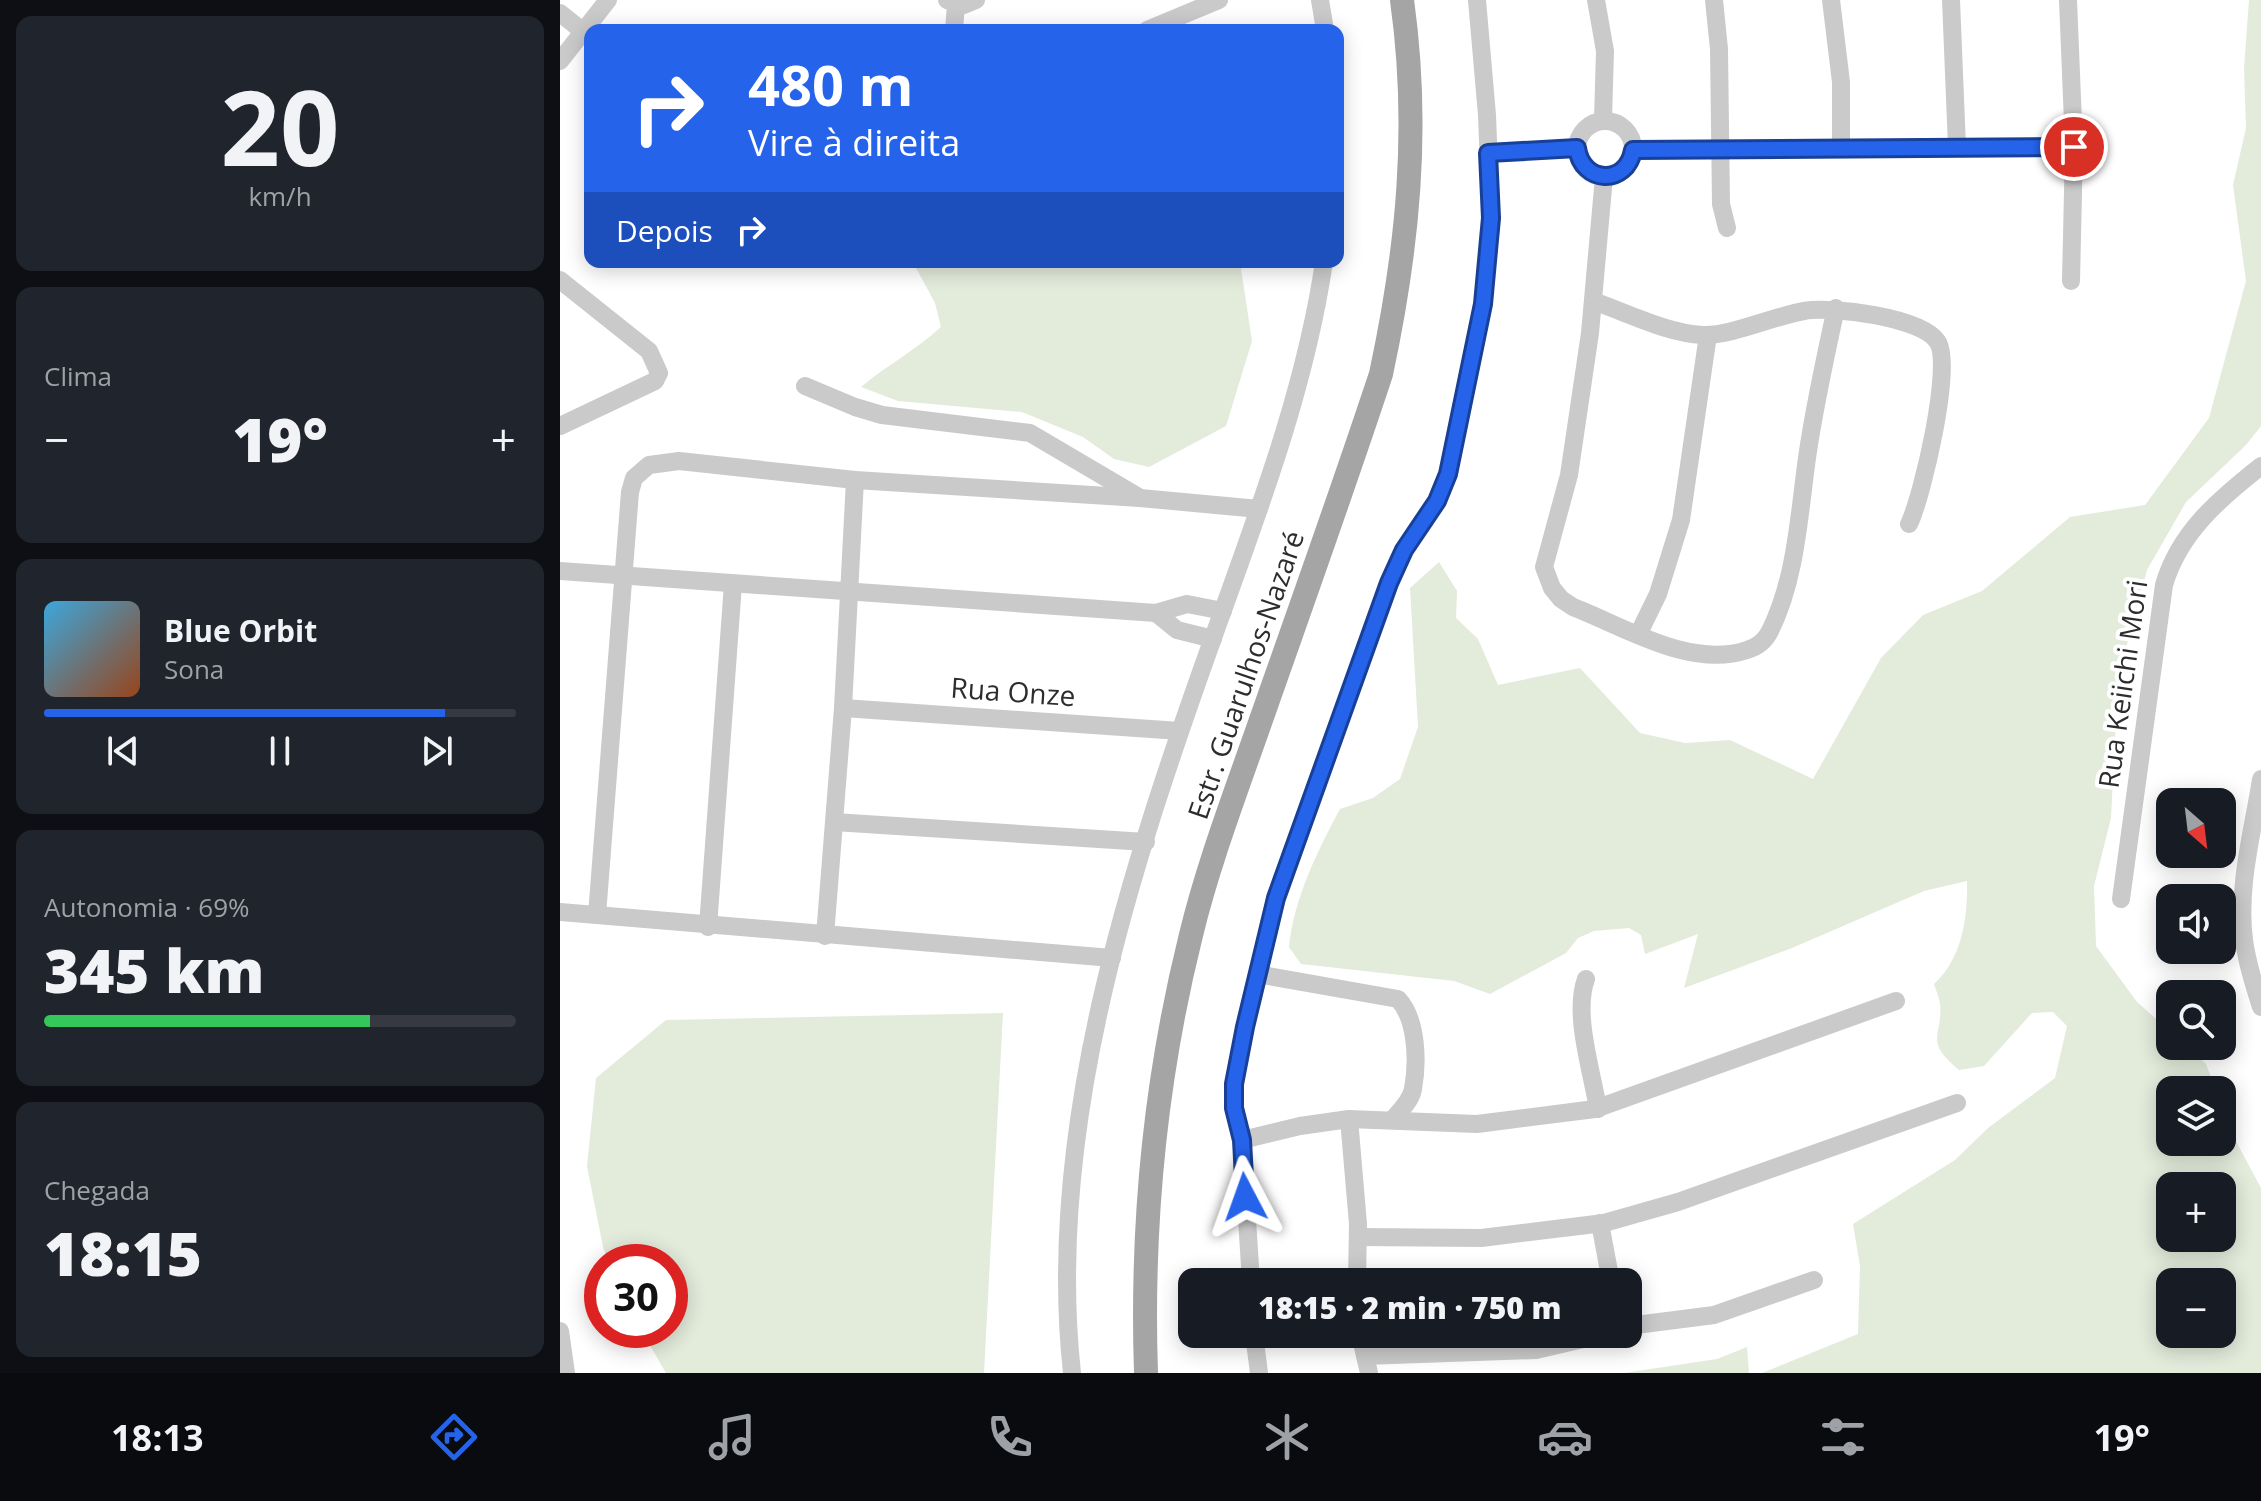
<!DOCTYPE html>
<html lang="pt">
<head>
<meta charset="utf-8">
<style>
  :root { --surface:#171b24; --page:#20242c; --text:#f1f3f6; --muted:#9ea1a6; --line:#363941; --accent:#2563eb }
  body { margin:0; font-family:"Open Sans",sans-serif; background:var(--page); color:var(--text); height:100vh; display:flex; flex-direction:column; font-size:30px; white-space:nowrap }
  * { box-sizing:border-box; margin:0 }
  p { font-size:26px; color:var(--muted) }
  .icon { flex:none; width:44px; height:44px; fill:none; stroke:currentColor; stroke-width:2; stroke-linecap:round; stroke-linejoin:round }
  .map { position:relative; flex:1; overflow:hidden }
  .drawer { display:flex; flex-direction:column; gap:16px; padding:16px; background:#0d0f14; width:560px }
  .drawer>* { flex:none }
  .banner { position:absolute; left:24px; top:24px; width:760px; height:244px; border-radius:16px; box-shadow:0 4px 20px #0003; background:#2563eb; color:#fff; overflow:hidden }
  .needle { width:52px; rotate:152deg }
  .buttons { position:absolute; left:1596px; top:788px; display:grid; gap:16px }
  .buttons a { display:grid; place-items:center; width:80px; height:80px; border-radius:16px; background:var(--surface); box-shadow:0 4px 20px #0003; font-size:40px }
  .speed { position:absolute; left:24px; top:1244px; display:flex; gap:16px; font-size:40px; font-weight:700; text-align:center }
  .speed>* { display:grid; place-content:center; width:104px; height:104px; border-radius:50%; background:var(--surface); box-shadow:0 4px 20px #0003; line-height:1 }
  .speed .limit { border:12px solid #d22; background:#fff; color:#111 }
  .pin { position:absolute; display:grid; place-items:center; width:68px; height:68px; color:#fff; margin:-34px; border:4px solid #fff; border-radius:50%; box-shadow:0 2px 8px #0007 }
  .me { position:absolute; width:88px; margin:-44px; rotate:356deg; stroke-linejoin:round; filter:drop-shadow(0 0 6px #0008) }
  .turn { display:flex; align-items:center; gap:28px; height:168px; padding:0 32px; font-size:36px }
  .turn .icon { width:104px; height:104px; stroke-width:2.5 }
  .turn b { display:block; font-size:56px; line-height:68px }
  .then { display:flex; align-items:center; height:76px; padding:0 32px; background:#0003; gap:16px; font-size:30px }
  .big { font-size:60px; font-weight:800; line-height:1.1 }
  .drawer .card { flex:1; display:flex; flex-direction:column; justify-content:center; gap:12px; min-width:0; padding:0 28px; border-radius:16px; background:var(--page) }
  .drawer .dial { align-items:center; gap:0 }
  .dial b { font-size:104px; line-height:1 }
  .song { display:flex; align-items:center; gap:24px }
  .cover { width:96px; height:96px; border-radius:12px; background:linear-gradient(135deg,hsl(200 70% 55%),hsl(20 70% 35%)) }
  .played { height:8px; border-radius:4px; background:linear-gradient(90deg,var(--accent) 85%,var(--line) 85%) }
  .keys { display:flex; justify-content:space-around; direction:ltr }
  .heat { display:flex; justify-content:space-between; align-items:center; font-size:44px; direction:ltr }
  .charge { height:12px; border-radius:6px; background:linear-gradient(90deg,#34c759 69%,var(--line) 0) }
  .trip { position:absolute; left:618px; top:1268px; width:464px; height:80px; border-radius:16px; background:var(--surface); box-shadow:0 4px 20px #0003; font-weight:800; line-height:80px; text-align:center }
  .tabs { display:flex; height:128px; justify-content:space-around; align-items:center; background:#090b0e; color:var(--muted) }
  .tabs .icon { width:56px; height:56px }
  .tabs .on { color:var(--accent) }
  .tabs b { font-size:36px; color:var(--text) }
  main { display:flex; flex:1; min-height:0 }
  .map>svg:first-child { display:block }
  .green { fill:#e3ebdb; fill-rule:evenodd }
  .lines { fill:none; stroke-linecap:round; stroke-linejoin:round }
  .minor { stroke:#cacaca; stroke-width:18 }
  .major { stroke:#a5a5a5; stroke-width:24 }
  .route-casing { stroke:#184099; stroke-width:20 }
  .route { stroke:#2563eb; stroke-width:14 }
  .labels { text-anchor:middle; stroke-width:8; stroke-linejoin:round; paint-order:stroke }
  .street-label { font-size:28px; fill:#2d2d2d; stroke:#fff }
</style>
</head>
<body>
<main>
<section class="drawer">
<div class="card dial"><b>20</b><p>km/h</p></div>
<div class="card"><p>Clima</p>
<div class="heat"><a>−</a><b class="big">19°</b><a>+</a></div>
</div>
<div class="card">
<div class="song"><i class="cover"></i><div><b>Blue Orbit</b><p>Sona</p></div></div>
<div class="played"></div>
<div class="keys"><svg class="icon" aria-label="previous" viewBox="0 0 24 24"><path d="M18 5L8 12l10 7zM5 5v14"/></svg><svg class="icon" aria-label="pause" viewBox="0 0 24 24"><path d="M8 5v14M16 5v14"/></svg><svg class="icon" aria-label="next" viewBox="0 0 24 24"><path d="M6 5l10 7-10 7zM19 5v14"/></svg></div>
</div>
<div class="card"><p>Autonomia · 69%</p><b class="big">345 km</b><div class="charge"></div></div>
<div class="card"><p>Chegada</p><b class="big">18:15</b></div>
</section>
<div class="map">
<svg width="1701" height="1373" viewBox="0 0 1701 1373">
  <rect width="100%" height="100%" fill="#fff"/>
  <g class="green">
    <path d="M1689,0H1701V426L1686,445L1626,502L1587,570L1558,678L1551,818L1534,886L1536,946L1577,1002L1610,1031V1046H1626L1646,1064L1656,1090H1610V1142H1662V1108L1670,1130L1701,1188V1373H1202L1298,1334L1300,1266L1293,1224L1395,1160L1428,1128L1495,1078L1507,1026L1493,1012L1472,1013L1424,1066L1399,1070C1363,1040 1383,1037 1380,1004C1379,997 1376,990 1374,984C1402,959 1408,917 1407,881L1364,891L1232,948L1124,988L1138,934L1085,954L1081,935L1069,928L1034,931L1018,938L1006,953L930,994L894,981L741,964L729,947C734,898 757,852 780,809L813,798L840,779L858,727L850,588L879,562L897,591L896,618L918,639L938,685L1020,668L1080,733L1125,743L1170,740L1253,779L1321,658L1363,615L1422,591L1510,517L1585,505L1649,418L1686,281L1673,185L1686,128L1684,68ZM1610,1186H1662V1238H1610ZM1610,1282H1662V1334H1610Z"/>
    <path d="M356,262H680L692,341L666,426L589,467L554,459L523,437L462,412L338,401L301,387C327,365 356,350 381,327L375,303L355,266Z"/>
    <path d="M443,1013L424,1373H106L81,1330H110V1262H48L43,1247L27,1166L36,1078L106,1020Z"/>
    <path d="M1187,1347L1189,1373H1064L1157,1359Z"/>
  </g>
  <g class="lines">
    <g class="minor">
      <path d="M387,0L404,5L416,0"/>
      <path d="M760,0L765,30"/>
      <path d="M1036,0L1045,51L1043,120"/>
      <path d="M1154,0L1159,49L1161,204L1167,228"/>
      <path d="M1271,0L1281,82V148"/>
      <path d="M1391,0L1397,147"/>
      <path d="M1508,0L1514,147L1511,281"/>
      <path d="M0,13L30,37"/>
      <path d="M394,30L396,4"/>
      <path d="M587,30L659,0"/>
      <path d="M0,61L48,0"/>
      <circle cx="1045" cy="149" r="28"/>
      <path d="M1073,150L1514,147"/>
      <path d="M928,153L1017,148"/>
      <path d="M1044,177L1030,333L1009,475L984,567L992,588L1001,599L1013,607C1065,627 1130,669 1187,650C1198,647 1205,641 1210,631C1236,579 1239,515 1247,458C1254,408 1265,358 1276,308"/>
      <path d="M0,280L89,351L99,373L95,381L0,426"/>
      <path d="M1033,301C1068,313 1106,333 1143,335C1171,336 1214,316 1244,311C1272,306 1360,317 1377,341C1394,362 1362,498 1349,524"/>
      <path d="M245,386L295,407L322,415L470,433L577,496"/>
      <path d="M0,571L596,613L627,604L663,611"/>
      <path d="M596,613L617,630L653,639"/>
      <path d="M1078,635L1098,594L1121,520L1148,335"/>
      <path d="M283,708L620,731"/>
      <path d="M1701,779C1693,831 1677,887 1684,940C1687,963 1694,985 1701,1007"/>
      <path d="M274,822L586,842"/>
      <path d="M1561,899L1604,585C1619,533 1659,499 1701,466"/>
      <path d="M0,912L552,958"/>
      <path d="M37,915L70,492L74,478L89,465L119,461L295,480L580,498L699,509"/>
      <path d="M148,927L173,584"/>
      <path d="M265,936L283,708L295,480"/>
      <path d="M697,974L838,999C857,1019 858,1062 853,1089C851,1101 840,1111 832,1120"/>
      <path d="M1026,979C1013,1014 1032,1071 1038,1109"/>
      <path d="M789,1119L798,1224L797,1282"/>
      <path d="M682,1140L740,1126L789,1119L917,1124L1035,1109L1336,1001"/>
      <path d="M1040,1223L1051,1282"/>
      <path d="M798,1237L921,1238L1044,1223L1118,1202L1397,1103"/>
      <path d="M691,1282L682,1140L674,1108V1084L685,1027L716,898L829,583L844,550L877,501L888,474L923,304L931,218L927,115L917,0"/>
      <path d="M1068,1326L1154,1315L1254,1280"/>
      <path d="M0,1331L6,1373"/>
      <path d="M694,1334L699,1373"/>
      <path d="M800,1334L809,1373"/>
      <path d="M805,1356L976,1350L1045,1334"/>
      <path d="M512,1373C485,1127 571,867 653,638C697,515 745,391 764,262"/>
    </g>
    <path class="major" d="M586,1373C581,1225 595,1079 631,935C649,861 677,789 702,717C742,603 783,489 821,374C848,248 860,128 842,0"/>
  </g>
  <g class="lines">
    <g class="route-casing">
      <path id="route" d="M685,1197L682,1140L674,1108V1084L685,1027L716,898L829,583L844,550L877,501L888,474L923,304L931,218L928,153L1017,148C1022,184 1067,186 1073,150L1514,147"/>
    </g>
    <use href="#route" class="route"/>
  </g>
  <g class="labels">
    <g class="street-label">
      <text transform="translate(686 675) rotate(-71)" y="10">Estr. Guarulhos-Nazaré</text>
      <text transform="translate(1563 684) rotate(-82)" y="10">Rua Keiichi Mori</text>
      <text transform="translate(453 692) rotate(4)" y="10">Rua Onze</text>
    </g>
  </g>
</svg>
<div class="buttons">
<a><svg class="needle" viewBox="-14 -14 28 28"><path d="M0-13l5 13h-10z" fill="#e53935"/><path d="M0 13l5-13h-10z" fill="#9ea1a6"/></svg></a>
<a><svg class="icon" aria-label="sound" viewBox="0 0 24 24"><path d="M4 9h4l5-4v14l-5-4H4zM17 9q2 3 0 6"/></svg></a>
<a><svg class="icon" aria-label="search" viewBox="0 0 24 24"><circle cx="10" cy="10" r="6"/><path d="M15 15l6 6"/></svg></a>
<a><svg class="icon" aria-label="layers" viewBox="0 0 24 24"><path d="M12 4l9 5-9 5-9-5zM3 14l9 5 9-5"/></svg></a>
<a>+</a>
<a>−</a>
</div>
<div class="speed"><div class="limit">30</div></div>
<div class="pin" style="left:1514px;top:147px;background:#d93025"><svg class="icon" aria-label="arrive" viewBox="0 0 24 24"><path d="M6 21V4h12l-3 4 3 4H6"/></svg></div>
<svg class="me" style="left:685px;top:1197px" viewBox="-20 -20 40 40"><path d="M0-17L14 15 0 8-14 15z" fill="#2563eb" stroke="#fff" stroke-width="4"/></svg>
<div class="trip">18:15 · 2 min · 750 m</div>
<div class="banner">
<div class="turn"><svg class="icon" aria-label="right" viewBox="0 0 24 24"><path d="M7 20v-9h11M14 6l5 5-5 5"/></svg><div><b>480 m</b>Vire à direita</div></div>
<div class="then">Depois<svg class="icon" aria-label="right" viewBox="0 0 24 24"><path d="M7 20v-9h11M14 6l5 5-5 5"/></svg></div>
</div>
</div>
</main>
<nav class="tabs">
<b>18:13</b>
<svg class="icon on" aria-label="directions" viewBox="0 0 24 24"><path d="M12 3l9 9-9 9-9-9zM9 14v-3h6M13 9l2 2-2 2"/></svg>
<svg class="icon" aria-label="music" viewBox="0 0 24 24"><path d="M9 18V5l10-2v13"/><circle cx="6" cy="18" r="3"/><circle cx="16" cy="16" r="3"/></svg>
<svg class="icon" aria-label="phone" viewBox="0 0 24 24"><path d="M5 4h4l2 5-3 2q2 4 5 5l2-3 5 2v4C11 20 4 13 5 4z"/></svg>
<svg class="icon" aria-label="climate" viewBox="0 0 24 24"><path d="M12 3v18M4 7l16 10M4 17L20 7"/></svg>
<svg class="icon" aria-label="car" viewBox="0 0 24 24"><path d="M5 17H2v-5l4-1 3-4h7l3 4 3 1v5h-3M9 17h6M6 11h13"/><circle cx="7" cy="17" r="2"/><circle cx="17" cy="17" r="2"/></svg>
<svg class="icon" aria-label="filters" viewBox="0 0 24 24"><path d="M4 7h16M4 17h16"/><circle cx="9" cy="7" r="2"/><circle cx="15" cy="17" r="2"/></svg>
<b>19°</b>
</nav>
</body>
</html>
